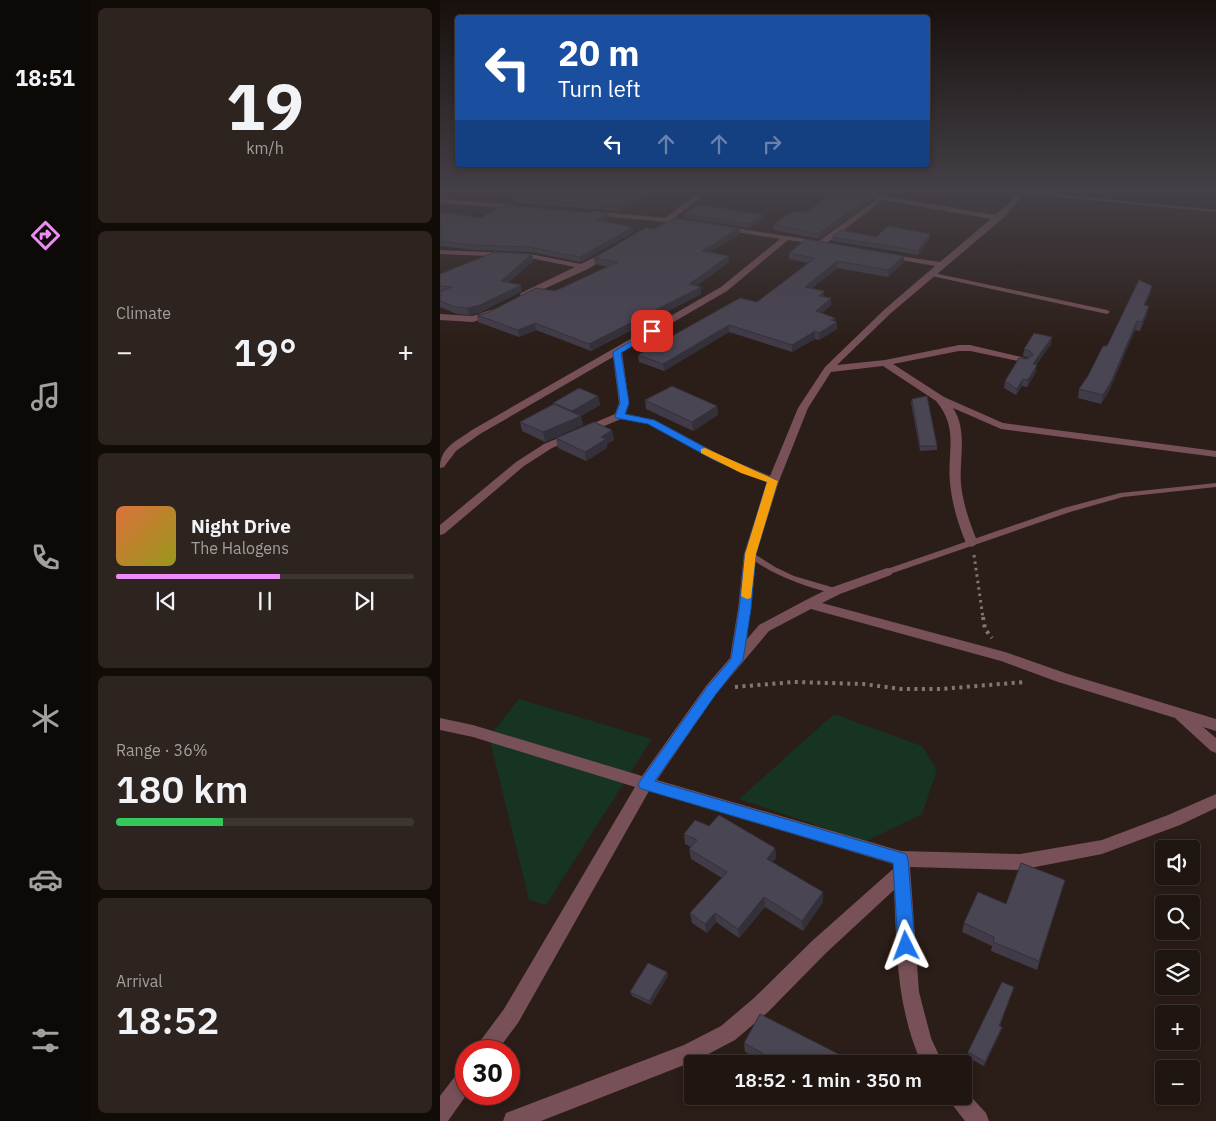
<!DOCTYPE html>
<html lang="en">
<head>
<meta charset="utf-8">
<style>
  :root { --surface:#201611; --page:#2d231f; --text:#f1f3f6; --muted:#a29f9f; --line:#3d3531; --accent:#ef8bf7 }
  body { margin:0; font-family:"IBM Plex Sans",sans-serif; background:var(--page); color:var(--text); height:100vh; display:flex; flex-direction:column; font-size:19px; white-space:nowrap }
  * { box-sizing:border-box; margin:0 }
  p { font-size:16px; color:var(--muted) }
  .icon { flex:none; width:28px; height:28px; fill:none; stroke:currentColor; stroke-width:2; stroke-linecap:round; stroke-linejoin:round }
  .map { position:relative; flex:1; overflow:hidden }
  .side { display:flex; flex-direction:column; gap:8px; padding:8px; background:#120c09; width:350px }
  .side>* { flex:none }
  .top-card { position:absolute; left:15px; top:15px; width:475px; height:152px; border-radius:5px; box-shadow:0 2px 8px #0003,0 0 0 1px var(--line); background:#1a4fa0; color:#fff; overflow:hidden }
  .tools { position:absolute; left:715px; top:840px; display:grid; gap:10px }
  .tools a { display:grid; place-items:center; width:45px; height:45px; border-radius:5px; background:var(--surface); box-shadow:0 2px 8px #0003,0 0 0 1px var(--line); font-size:25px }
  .speed { position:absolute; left:15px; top:1040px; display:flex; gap:10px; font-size:25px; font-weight:700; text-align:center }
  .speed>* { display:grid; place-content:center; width:65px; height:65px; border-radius:50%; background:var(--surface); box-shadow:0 2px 8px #0003,0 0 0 1px var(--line); line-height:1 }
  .speed .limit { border:8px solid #d22; background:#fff; color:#111 }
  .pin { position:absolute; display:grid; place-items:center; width:42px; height:42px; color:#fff; margin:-21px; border-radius:10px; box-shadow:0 2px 8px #0006 }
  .me { position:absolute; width:55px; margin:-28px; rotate:357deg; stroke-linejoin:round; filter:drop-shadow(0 0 4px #0008) }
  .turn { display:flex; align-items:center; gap:18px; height:105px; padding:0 20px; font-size:22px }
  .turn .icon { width:65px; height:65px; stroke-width:2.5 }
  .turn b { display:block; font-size:35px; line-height:42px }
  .lanes { display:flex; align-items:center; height:48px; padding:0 20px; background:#0003; justify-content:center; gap:25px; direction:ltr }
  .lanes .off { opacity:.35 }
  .big { font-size:38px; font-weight:600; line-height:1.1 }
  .side .card { flex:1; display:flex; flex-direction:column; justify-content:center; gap:8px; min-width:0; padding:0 18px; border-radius:8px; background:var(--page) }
  .side .dial { align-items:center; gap:0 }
  .dial b { font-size:65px; line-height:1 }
  .song { display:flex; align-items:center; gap:15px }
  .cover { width:60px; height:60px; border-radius:8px; background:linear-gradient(135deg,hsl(20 70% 55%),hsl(60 70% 35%)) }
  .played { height:5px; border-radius:2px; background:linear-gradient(90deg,var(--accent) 55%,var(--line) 55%) }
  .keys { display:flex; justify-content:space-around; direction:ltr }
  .heat { display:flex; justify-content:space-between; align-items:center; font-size:28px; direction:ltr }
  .charge { height:8px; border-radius:4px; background:linear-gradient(90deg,#34c759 36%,var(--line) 0) }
  .trip { position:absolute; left:244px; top:1055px; width:288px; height:50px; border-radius:5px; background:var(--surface); box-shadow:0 2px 8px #0003,0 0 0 1px var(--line); font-weight:600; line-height:50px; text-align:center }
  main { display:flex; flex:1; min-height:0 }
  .menu { display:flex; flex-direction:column; width:90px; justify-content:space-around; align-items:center; background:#0d0907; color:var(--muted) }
  .menu .icon { width:35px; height:35px }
  .menu .on { color:var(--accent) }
  .menu b { font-size:22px; color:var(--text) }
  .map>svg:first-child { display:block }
  .green { fill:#173321 }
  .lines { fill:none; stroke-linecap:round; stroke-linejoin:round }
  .path-far1 { stroke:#837772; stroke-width:3; stroke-dasharray:2.5 4; stroke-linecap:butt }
  .path { stroke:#837772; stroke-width:4; stroke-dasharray:3 4.5; stroke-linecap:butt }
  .service { fill:#775058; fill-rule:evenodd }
  .minor { fill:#775058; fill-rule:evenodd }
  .wall { fill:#403b47 }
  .shaded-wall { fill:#34303a }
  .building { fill:#4a4553; stroke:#34303a }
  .route { fill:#1a73e8; stroke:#114b97 }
  .slow { fill:#f59e0b }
</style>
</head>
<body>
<main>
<nav class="menu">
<b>18:51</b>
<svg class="icon on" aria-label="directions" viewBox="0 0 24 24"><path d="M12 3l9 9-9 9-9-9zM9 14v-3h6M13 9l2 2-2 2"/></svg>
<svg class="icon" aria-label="music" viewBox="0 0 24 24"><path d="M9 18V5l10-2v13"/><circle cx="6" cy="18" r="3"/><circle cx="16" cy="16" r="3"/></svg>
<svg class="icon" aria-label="phone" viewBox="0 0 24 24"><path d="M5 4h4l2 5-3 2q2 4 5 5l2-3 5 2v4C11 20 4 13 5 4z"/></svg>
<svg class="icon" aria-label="climate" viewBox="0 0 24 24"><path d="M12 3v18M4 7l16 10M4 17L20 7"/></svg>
<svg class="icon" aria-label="car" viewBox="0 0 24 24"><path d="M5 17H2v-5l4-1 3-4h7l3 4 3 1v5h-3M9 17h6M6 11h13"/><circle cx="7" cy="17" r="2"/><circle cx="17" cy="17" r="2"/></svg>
<svg class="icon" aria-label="filters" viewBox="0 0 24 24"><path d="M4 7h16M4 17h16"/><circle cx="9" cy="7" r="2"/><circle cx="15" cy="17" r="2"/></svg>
</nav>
<section class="side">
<div class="card dial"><b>19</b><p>km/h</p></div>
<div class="card"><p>Climate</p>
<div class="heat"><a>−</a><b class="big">19°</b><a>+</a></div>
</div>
<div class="card">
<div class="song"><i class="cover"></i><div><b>Night Drive</b><p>The Halogens</p></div></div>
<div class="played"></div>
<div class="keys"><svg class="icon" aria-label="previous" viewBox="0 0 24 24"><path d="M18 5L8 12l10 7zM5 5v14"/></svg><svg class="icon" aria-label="pause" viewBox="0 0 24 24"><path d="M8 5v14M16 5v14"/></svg><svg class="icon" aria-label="next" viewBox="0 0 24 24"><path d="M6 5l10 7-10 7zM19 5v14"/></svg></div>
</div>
<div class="card"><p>Range · 36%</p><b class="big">180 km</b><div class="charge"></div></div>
<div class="card"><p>Arrival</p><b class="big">18:52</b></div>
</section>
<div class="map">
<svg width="776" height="1121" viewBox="0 0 776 1121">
  <rect width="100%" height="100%" fill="#2b1d17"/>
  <g class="green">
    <path d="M79,699L212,739L106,905L89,900L49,737Z"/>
    <path d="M394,714L482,746L497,770L482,814L425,842L299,799Z"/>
  </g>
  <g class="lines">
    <path class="path-far1" d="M534,555L543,618"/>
    <g class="path">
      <path d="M543,617L545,629L552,638"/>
      <path d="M295,687L354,682L423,684L461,689H500L585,682"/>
    </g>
    <g class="service">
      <path d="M580,191L776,210V212L578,193V192Z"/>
      <path d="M489,272L667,310L670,312L667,314L487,275V273Z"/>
      <path d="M776,483V487L683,497L630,512L450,574H444L443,572L444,570L624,508L680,493Z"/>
      <path d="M310,551L335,567L354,576L398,589L400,591L395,594C360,585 337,577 307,556L306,554Z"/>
    </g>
    <g class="minor">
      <path d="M0,189H4L0,192Z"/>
      <path d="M263,189H271L233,219L250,220V224H247L152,215L148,213L152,211L225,218Z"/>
      <path d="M386,189H403L555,215L571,202L577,189H584L576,204L561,220L451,313L397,365L445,360L519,345H530L585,358L588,359V363L530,351H519L453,364L504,397L563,423L776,451V457L561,429L513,408C528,431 519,458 521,484C523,504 530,524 538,543L532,547L526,543C518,524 512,504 510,483C507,451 519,428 496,401L443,366L391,372L368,408L339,481L316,554L307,639L319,625L364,601L390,588L447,568L451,569L453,572L451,575L400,594L382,603L565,652L628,674L776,719V731L763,727L776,738V753L771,751L735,718L618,682L561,661L371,609L329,631L276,694L217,780L461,851L580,854L662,840L728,815L776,794V808L740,825L662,854L580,870L470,867L479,992L491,1038L503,1064H482C456,1007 457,952 454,890L386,953L328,1012L295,1040L257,1060L101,1121H63L66,1113L244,1045L281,1026L314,998L372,941L453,869V864L209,791L78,1023L57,1051H35L38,1044L64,1009L195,787L33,737L0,730V718L33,725L202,776L266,686L290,658L298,609L304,554L327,482L274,460L208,424L181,419L112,448L84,466L4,534L0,535V525L76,462L104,444L175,414L179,403L173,357L40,434L16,451L4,467L0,468C0,447 17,441 32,430L281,287L340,239L284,230H281V226L379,241L437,199ZM443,200L551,219L500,262L446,254V258H449L495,266L445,309L385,367L358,408L330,476L282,456L215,420L186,414L189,403L182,352L287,291L348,240L384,245Z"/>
      <path d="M0,199L77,205L80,207L77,209L0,203Z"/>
      <path d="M0,250L90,254L141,264L167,251L174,253L148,269L84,298L80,295L81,293L135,267L90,258L0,254Z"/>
      <path d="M54,309L58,312L57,314L33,322L0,320V314L32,316Z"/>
      <path d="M26,1068L27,1094L8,1121H0V1096L19,1071Z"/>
      <path d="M522,1087L546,1113L549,1121H525L511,1103L508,1096H522Z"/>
    </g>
  </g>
  <g class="wall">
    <path d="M417,189H443V191L440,193Z"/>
    <path d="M432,195V200L379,239L334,230V224L365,213Z"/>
    <path d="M206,196L180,211L75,203L74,198Z"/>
    <path d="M0,212L41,218H168L163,222L193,227L194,232L141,262L90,252L34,250L0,246Z"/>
    <path d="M244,214L324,219L309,228L244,218Z"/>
    <path d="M214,229L300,234L270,252L289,256V262L256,286L261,287V294L151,351L96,330L79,337L38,322L37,315L47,313L115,291L169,267L155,264L154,258Z"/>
    <path d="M392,237H436L490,238L478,255L392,241Z"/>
    <path d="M349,253L464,256V262L448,277L397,268L371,289L384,291V297L391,305L382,313L395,318V321L397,329L379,340L375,339L352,352L289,332L224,371L199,362L198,355L317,302L368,263L349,259Z"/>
    <path d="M93,261L68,283L81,285L82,291L41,312L29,315L17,314L0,307V274Z"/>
    <path d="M712,286L710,294L705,305L707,314L700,331L695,330L669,391L661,404L638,398L639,389L667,346Z"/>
    <path d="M612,337L611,344L596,365V372L587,387L582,386L576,395L564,388L565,381L589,358L583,356L584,349Z"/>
    <path d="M158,396L160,405L141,416L143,425L105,442L82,431L80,422L113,404V403Z"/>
    <path d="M472,399L497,446V450L480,451L471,403Z"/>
    <path d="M205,400L277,406L278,415L253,431L206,409Z"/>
    <path d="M172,430L174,440L167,444V448L146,461L118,448L116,438Z"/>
    <path d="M269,826L335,848L336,858L332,862L383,892V902L363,931L325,907L299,938L276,922L267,933L252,923L250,913L282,878L251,859L249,849L251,847L245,844L244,834Z"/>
    <path d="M625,880L597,970L551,951L552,946L522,932L524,923L566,904Z"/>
    <path d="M227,972L228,976L211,1005L192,996L190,992Z"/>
    <path d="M574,987L560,1026L562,1027L561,1031L544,1066L527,1057L528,1052Z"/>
    <path d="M304,1043L416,1064H326L305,1052Z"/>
    <path d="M386,1096H404L400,1104Z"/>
  </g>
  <g class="shaded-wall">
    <path d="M441,189H443V191L440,193Z"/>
    <path d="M206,191V196L180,211L179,206Z"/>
    <path d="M432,195V200L379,239L378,234Z"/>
    <path d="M168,214V218L156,225V220Z"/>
    <path d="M323,215L324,219L309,228V224Z"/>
    <path d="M193,227L194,232L141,262L140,257Z"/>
    <path d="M299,228L300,234L262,257V251Z"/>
    <path d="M490,234V238L478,255V251Z"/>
    <path d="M92,254L93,261L62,288L61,281Z"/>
    <path d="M289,256V262L250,290L249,284Z"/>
    <path d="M464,256V262L448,277V270Z"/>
    <path d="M397,261V268L365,294V287Z"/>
    <path d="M81,285L82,291L41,312L29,315L27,308Z"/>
    <path d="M712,286L710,294L702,313L704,305Z"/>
    <path d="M261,287V294L151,351L149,344Z"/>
    <path d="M384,291V298L379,296Z"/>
    <path d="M391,298V305L376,318V311Z"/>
    <path d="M709,306L707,314L700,331L702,322Z"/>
    <path d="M395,318V323L397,322V329L379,340V333L391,320Z"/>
    <path d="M697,321L695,330L669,391L661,404L663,395Z"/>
    <path d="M95,323L96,330L79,337L78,330Z"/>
    <path d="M289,325V332L224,371L223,364Z"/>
    <path d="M375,331V339L352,352V345Z"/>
    <path d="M612,337L611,344L592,371L593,364Z"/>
    <path d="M597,365L596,372L587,387L588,380Z"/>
    <path d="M583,379L582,386L576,395L577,389Z"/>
    <path d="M158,396L160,405L137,418L141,416L143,425L105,442L103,432L134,419L132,411Z"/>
    <path d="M277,406L278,415L253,431L252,422Z"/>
    <path d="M172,430L174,440L167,444V448L146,461L145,452L161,437Z"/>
    <path d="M335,848L336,858L327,868V859Z"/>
    <path d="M383,892V902L363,931L362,921Z"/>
    <path d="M324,897L325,907L299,938L298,929Z"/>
    <path d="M275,913L276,922L267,933L265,924Z"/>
    <path d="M227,972L228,976L211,1005L209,1001Z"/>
    <path d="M562,1027L561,1031L544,1066L545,1062Z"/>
    <path d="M401,1096H404L400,1104Z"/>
  </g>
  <g class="building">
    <path d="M88,189H197L206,191L179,206L74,198Z"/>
    <path d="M398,189H404L432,195L378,234L334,224L354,211L365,213Z"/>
    <path d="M62,205L168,214L156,220L193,227L140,257L89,247L33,245L0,241V212L41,218Z"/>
    <path d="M264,205L323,215L309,224L244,214L257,206L262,207Z"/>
    <path d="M234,218L299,228L262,251L289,256L249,284L261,287L149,344L95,323L78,330L37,315L47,313L96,288L115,291L178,262L154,258L206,227L214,229Z"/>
    <path d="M448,226L490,234L478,251L392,237L401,230L436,237Z"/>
    <path d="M366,239L464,256L448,270L397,261L365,287L384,291L379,296L391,298L376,311L395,318L391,320L397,322L379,333L375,331L352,345L289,325L223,364L198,355L300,298L317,302L375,258L349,253Z"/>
    <path d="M55,252L92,254L61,281L81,285L40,305L27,308L15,307L0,301V292L12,287L0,286V274Z"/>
    <path d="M699,280L712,286L704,305L709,306L702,322L697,321L671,382L663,395L639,389L648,376L663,346H667Z"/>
    <path d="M594,333L612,337L593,364L597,365L588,380L583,379L577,389L565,381L579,358L587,359L593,355L590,351L584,349Z"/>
    <path d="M232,386L277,406L252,422L205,400Z"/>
    <path d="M139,388L158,396L132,411L113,403Z"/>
    <path d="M487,396L497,446H480L472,399Z"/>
    <path d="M114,404L141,416L103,432L80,422Z"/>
    <path d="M154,422L172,430L161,437L166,439L145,452L116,438Z"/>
    <path d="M279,815L335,848L327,859L383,892L362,921L324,897L298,929L275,913L265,924L250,913L287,872L249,849L257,840L244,834L255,820L269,826Z"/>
    <path d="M581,863L625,880L599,961L553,942L554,937L524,923L538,892L566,904Z"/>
    <path d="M208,963L227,972L209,1001L190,992Z"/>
    <path d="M562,982L574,987L559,1026L562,1027L545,1062L528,1052Z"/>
    <path d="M320,1014L416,1063L415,1064H342L304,1043Z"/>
  </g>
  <linearGradient id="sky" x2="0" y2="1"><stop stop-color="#18100d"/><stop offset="0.55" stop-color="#444047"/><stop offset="1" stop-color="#444047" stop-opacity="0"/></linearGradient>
  <rect width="776" height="346" fill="url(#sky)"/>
  <path class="route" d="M210,330L217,331L181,353L189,403L185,414L214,420L281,456L338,481L316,554L311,609L303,660L276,694L215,781L466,854L468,859L475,946L472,952L466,954L460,952L458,946L453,863L205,790L200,788L198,784L267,687L291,659L299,609L305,554L327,482L274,460L208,424L176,418L175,416L180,403L173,352Z"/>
  <path class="slow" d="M265,448L338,481L316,554L311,598L307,599L301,596L305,554L327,482L301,473L261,453V449Z"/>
</svg>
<div class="tools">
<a><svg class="icon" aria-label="sound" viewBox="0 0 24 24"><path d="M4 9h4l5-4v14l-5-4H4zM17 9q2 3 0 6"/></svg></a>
<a><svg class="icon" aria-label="search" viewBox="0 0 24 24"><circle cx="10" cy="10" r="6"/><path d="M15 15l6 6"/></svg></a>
<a><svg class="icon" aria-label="layers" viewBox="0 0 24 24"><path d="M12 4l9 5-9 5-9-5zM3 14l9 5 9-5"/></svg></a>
<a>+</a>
<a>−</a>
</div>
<div class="speed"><div class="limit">30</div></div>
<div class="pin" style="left:212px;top:331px;background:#d93025"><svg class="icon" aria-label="arrive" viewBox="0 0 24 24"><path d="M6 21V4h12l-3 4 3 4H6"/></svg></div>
<svg class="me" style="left:466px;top:946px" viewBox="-20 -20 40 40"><path d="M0-17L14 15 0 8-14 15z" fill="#1a73e8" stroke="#fff" stroke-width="4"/></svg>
<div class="trip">18:52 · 1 min · 350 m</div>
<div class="top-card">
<div class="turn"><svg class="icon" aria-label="left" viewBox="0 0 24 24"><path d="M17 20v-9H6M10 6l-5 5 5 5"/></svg><div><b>20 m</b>Turn left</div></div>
<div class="lanes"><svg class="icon" aria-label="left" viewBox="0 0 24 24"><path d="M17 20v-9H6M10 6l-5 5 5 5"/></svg><svg class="icon off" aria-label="ahead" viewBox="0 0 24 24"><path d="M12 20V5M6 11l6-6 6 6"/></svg><svg class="icon off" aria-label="ahead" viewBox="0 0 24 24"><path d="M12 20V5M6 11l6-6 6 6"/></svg><svg class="icon off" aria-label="right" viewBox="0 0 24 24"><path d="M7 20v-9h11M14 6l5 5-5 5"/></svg></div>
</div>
</div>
</main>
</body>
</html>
